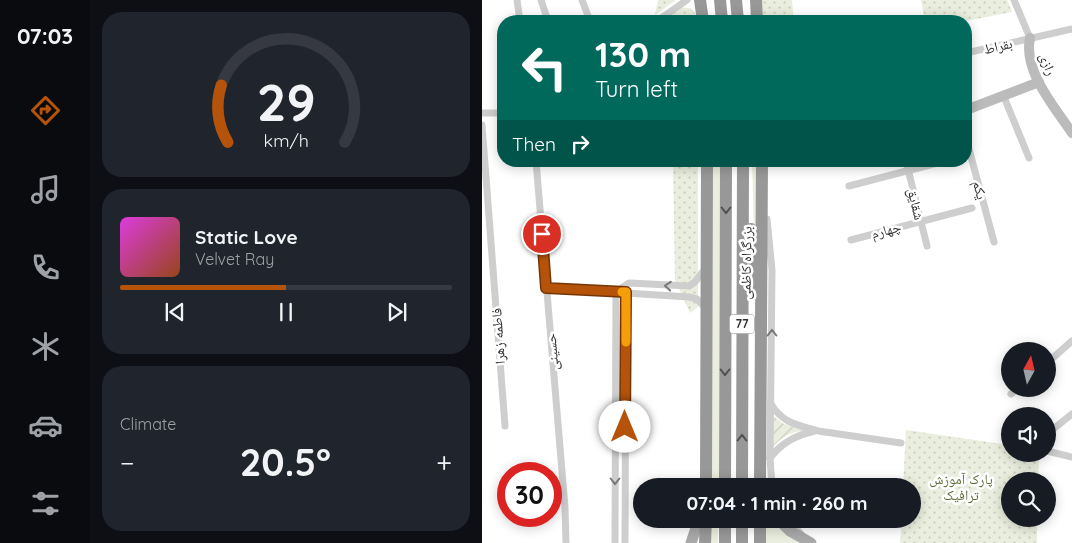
<!DOCTYPE html>
<html lang="en">
<head>
<meta charset="utf-8">
<style>
  :root { --surface:#171b24; --page:#20242c; --text:#f1f3f6; --muted:#9ea1a6; --line:#363941; --accent:#b45309 }
  body { margin:0; font-family:Quicksand,"Noto Naskh Arabic",sans-serif; background:var(--page); color:var(--text); height:100vh; display:flex; flex-direction:column; font-size:19px; white-space:nowrap }
  * { box-sizing:border-box; margin:0 }
  p { font-size:16px; color:var(--muted) }
  .icon { flex:none; width:28px; height:28px; fill:none; stroke:currentColor; stroke-width:2; stroke-linecap:round; stroke-linejoin:round }
  .map { position:relative; flex:1; overflow:hidden }
  .drawer { display:flex; flex-direction:column; gap:12px; padding:12px; background:#0d0f14; width:392px }
  .drawer>* { flex:none }
  .hud { position:absolute; left:15px; top:15px; width:475px; height:152px; border-radius:20px; box-shadow:0 2px 12px #0003; background:#00695c; color:#fff; overflow:hidden }
  .needle { width:32px; rotate:8deg }
  .fabs { position:absolute; left:519px; top:342px; display:grid; gap:10px }
  .fabs a { display:grid; place-items:center; width:55px; height:55px; border-radius:50%; background:var(--surface); box-shadow:0 2px 12px #0003; font-size:25px }
  .speed { position:absolute; left:15px; top:462px; display:flex; gap:10px; font-size:25px; font-weight:700; text-align:center }
  .speed>* { display:grid; place-content:center; width:65px; height:65px; border-radius:50%; background:var(--surface); box-shadow:0 2px 12px #0003; line-height:1 }
  .speed .limit { border:8px solid #d22; background:#fff; color:#111 }
  .pin { position:absolute; display:grid; place-items:center; width:42px; height:42px; color:#fff; margin:-21px; border:2px solid #fff; border-radius:50%; box-shadow:0 1px 5px #0007 }
  .me { position:absolute; width:55px; margin:-28px; rotate:0deg; stroke-linejoin:round; filter:drop-shadow(0 0 4px #0008) }
  .turn { display:flex; align-items:center; gap:18px; height:105px; padding:0 15px; font-size:22px }
  .turn .icon { width:65px; height:65px; stroke-width:2.5 }
  .turn b { display:block; font-size:35px; line-height:42px }
  .then { display:flex; align-items:center; height:48px; padding:0 15px; background:#0003; gap:10px; font-size:19px }
  .big { font-size:38px; font-weight:700; line-height:1.1 }
  .drawer .card { flex:1; display:flex; flex-direction:column; justify-content:center; gap:8px; min-width:0; padding:0 18px; border-radius:20px; background:var(--page) }
  .drawer .dial { align-items:center; gap:0 }
  .dial svg { height:130px; overflow:visible; fill:none; stroke:var(--line); stroke-width:7; stroke-linecap:round; text-anchor:middle }
  .dial text { fill:var(--text); stroke:none }
  .song { display:flex; align-items:center; gap:15px }
  .cover { width:60px; height:60px; border-radius:8px; background:linear-gradient(135deg,hsl(300 70% 55%),hsl(20 70% 35%)) }
  .played { height:5px; border-radius:2px; background:linear-gradient(90deg,var(--accent) 50%,var(--line) 50%) }
  .keys { display:flex; justify-content:space-around; direction:ltr }
  .heat { display:flex; justify-content:space-between; align-items:center; font-size:28px; direction:ltr }
  .trip { position:absolute; left:151px; top:478px; width:288px; height:50px; border-radius:25px; background:var(--surface); box-shadow:0 2px 12px #0003; font-weight:700; line-height:50px; text-align:center }
  main { display:flex; flex:1; min-height:0 }
  .menu { display:flex; flex-direction:column; width:90px; justify-content:space-around; align-items:center; background:#090b0e; color:var(--muted) }
  .menu .icon { width:35px; height:35px }
  .menu .on { color:var(--accent) }
  .menu b { font-size:22px; color:var(--text) }
  .map>svg:first-child { display:block }
  .grass { fill:#eaeede }
  .park { fill:url(#park-dots) }
  .garden { fill:url(#garden-furrows) }
  .lines { fill:none; stroke-linecap:round; stroke-linejoin:round }
  .street { stroke:#cecece; stroke-width:7 }
  .secondary { stroke:#bbb; stroke-width:10 }
  .primary { stroke:#a9a9a9; stroke-width:11 }
  .highway { stroke:#989898; stroke-width:12 }
  .oneway { stroke:#505050 }
  .oneway2 { stroke:#787878 }
  .route-casing { stroke:#753606; stroke-width:12 }
  .route { stroke:#b45309; stroke-width:9 }
  .slow { stroke:#f59e0b; stroke-width:9 }
  .labels { text-anchor:middle; stroke-width:5; stroke-linejoin:round; paint-order:stroke }
  .shield { fill:#fff; stroke:#6f6f6f; stroke-width:1 }
  .shield-label { font-size:12px; font-weight:bold; fill:#313131 }
  .street-label { font-size:14px; fill:#313131; stroke:#fff }
  .park-label { font-size:14px; fill:#5e703a; stroke:#fff }
</style>
</head>
<body>
<main>
<nav class="menu">
<b>07:03</b>
<svg class="icon on" aria-label="directions" viewBox="0 0 24 24"><path d="M12 3l9 9-9 9-9-9zM9 14v-3h6M13 9l2 2-2 2"/></svg>
<svg class="icon" aria-label="music" viewBox="0 0 24 24"><path d="M9 18V5l10-2v13"/><circle cx="6" cy="18" r="3"/><circle cx="16" cy="16" r="3"/></svg>
<svg class="icon" aria-label="phone" viewBox="0 0 24 24"><path d="M5 4h4l2 5-3 2q2 4 5 5l2-3 5 2v4C11 20 4 13 5 4z"/></svg>
<svg class="icon" aria-label="climate" viewBox="0 0 24 24"><path d="M12 3v18M4 7l16 10M4 17L20 7"/></svg>
<svg class="icon" aria-label="car" viewBox="0 0 24 24"><path d="M5 17H2v-5l4-1 3-4h7l3 4 3 1v5h-3M9 17h6M6 11h13"/><circle cx="7" cy="17" r="2"/><circle cx="17" cy="17" r="2"/></svg>
<svg class="icon" aria-label="filters" viewBox="0 0 24 24"><path d="M4 7h16M4 17h16"/><circle cx="9" cy="7" r="2"/><circle cx="15" cy="17" r="2"/></svg>
</nav>
<section class="drawer">
<div class="card dial"><svg viewBox="0 0 100 80">
<path d="M14 69A42 42 0 1 1 86 69"/>
<path d="M14 69A42 42 0 0 1 10 34" stroke="#b45309"/>
<text x="50" y="56" font-size="32" font-weight="700">29</text>
<text x="50" y="72" font-size="11">km/h</text>
</svg></div>
<div class="card">
<div class="song"><i class="cover"></i><div><b>Static Love</b><p>Velvet Ray</p></div></div>
<div class="played"></div>
<div class="keys"><svg class="icon" aria-label="previous" viewBox="0 0 24 24"><path d="M18 5L8 12l10 7zM5 5v14"/></svg><svg class="icon" aria-label="pause" viewBox="0 0 24 24"><path d="M8 5v14M16 5v14"/></svg><svg class="icon" aria-label="next" viewBox="0 0 24 24"><path d="M6 5l10 7-10 7zM19 5v14"/></svg></div>
</div>
<div class="card"><p>Climate</p>
<div class="heat"><a>−</a><b class="big">20.5°</b><a>+</a></div>
</div>
</section>
<div class="map">
<svg width="590" height="543" viewBox="0 0 590 543">
  <defs>
    <pattern id="park-dots" width="8" height="8" patternUnits="userSpaceOnUse" patternTransform="scale(1.25)"><rect width="8" height="8" fill="#eaeede"/><path d="M2 2h.1M6 6h.1" fill="none" stroke="#c9cdbf" stroke-width="1.8" stroke-linecap="round"/></pattern>
    <pattern id="garden-furrows" width="10" height="10" patternUnits="userSpaceOnUse" patternTransform="scale(1.25)"><rect width="10" height="10" fill="#eaeede"/><path d="M-1 1l2-2M0 10L10 0M9 11l2-2" fill="none" stroke="#c9cdbf"/></pattern>
  </defs>
  <rect width="100%" height="100%" fill="#fff"/>
  <g class="grass">
    <path d="M230,161H238L237,486H228Z"/>
    <path d="M270,161H275V226L272,233Z"/>
    <rect x="228" y="519" width="8" height="24"/>
    <path d="M283,519H290L300,530L317,543H283Z"/>
  </g>
  <g class="park">
    <path d="M176,0H194L173,15Z"/>
    <path d="M278,0H310L312,21H280Z"/>
    <path d="M439,0H525L530,12L484,21H443Z"/>
    <path d="M199,7L210,9L214,15L215,21H183L182,18Z"/>
    <path d="M191,161H216V307L208,313L193,280Z"/>
    <path d="M424,430L527,445L528,454H544L557,458L556,481H528V519H555V543H418L420,519H430V486H421Z"/>
  </g>
  <path class="garden" d="M291,416L302,424L323,430C309,432 299,437 290,448Z"/>
  <g class="lines">
    <g class="street">
      <path d="M35,0L38,21"/>
      <path d="M59,0L66,21"/>
      <path d="M100,0L108,21"/>
      <path d="M532,0L548,38"/>
      <path d="M137,20L138,21"/>
      <path d="M175,21L205,0"/>
      <path d="M484,53L590,29"/>
      <path d="M522,97L547,158"/>
      <path d="M0,113H21"/>
      <path d="M0,125L23,426"/>
      <path d="M484,138L512,242"/>
      <path d="M54,161L83,507L84,543"/>
      <path d="M424,161L445,246"/>
      <path d="M367,186L463,161"/>
      <path d="M285,219L290,270L288,458L290,486"/>
      <path d="M369,240L490,208"/>
      <path d="M64,288L207,297L215,299L224,309"/>
      <path d="M134,292L147,283L207,286L213,282L223,269"/>
      <path d="M565,363L590,341"/>
      <path d="M529,394L535,389"/>
      <path d="M289,404C300,423 316,425 336,431L419,443"/>
      <path d="M565,434L590,414"/>
      <path d="M565,451L590,457"/>
      <path d="M288,458C299,443 314,435 333,431"/>
      <path d="M306,519L319,534"/>
      <path d="M133,543L134,292"/>
      <path d="M143,543L144,292"/>
    </g>
    <g class="secondary">
      <path d="M548,38C541,71 572,106 590,133"/>
      <path d="M484,110L557,82"/>
    </g>
    <g class="primary">
      <path d="M296,519L308,531L329,543"/>
      <path d="M209,543L217,519"/>
    </g>
    <g class="highway">
      <path d="M218,0L221,21"/>
      <path d="M238,0L240,21"/>
      <path d="M254,0L256,21"/>
      <path d="M274,0L275,21"/>
      <path d="M269,229L273,284"/>
      <path d="M224,486L225,161"/>
      <path d="M243,486L244,161"/>
      <path d="M260,486L261,161"/>
      <path d="M278,486L280,161"/>
      <path d="M243,519V543"/>
      <path d="M260,519V543"/>
      <path d="M223,543L224,519"/>
      <path d="M278,543V519"/>
    </g>
  </g>
  <defs><path id="oneway-chevron" d="M-2-3.5L2.5 0L-2 3.5" fill="none" stroke-width="1.6" stroke-linecap="round" stroke-linejoin="round" transform="scale(1.25)"/></defs>
  <g class="oneway">
    <use href="#oneway-chevron" transform="translate(244 210) rotate(90)"/>
    <use href="#oneway-chevron" transform="translate(243 372) rotate(90)"/>
    <use href="#oneway-chevron" transform="translate(260 438) rotate(-90)"/>
  </g>
  <g class="oneway2">
    <use href="#oneway-chevron" transform="translate(186 286) rotate(-176)"/>
    <use href="#oneway-chevron" transform="translate(290 333) rotate(-90)"/>
    <use href="#oneway-chevron" transform="translate(133 481) rotate(90)"/>
  </g>
  <g class="lines">
    <g class="route-casing">
      <path id="route" d="M60,234L64,288L144,292L143,427"/>
    </g>
    <use href="#route" class="route"/>
    <path class="slow" d="M140,292H144V342"/>
  </g>
  <g class="labels">
    <rect class="shield" x="247.5" y="314.5" width="25" height="19" rx="4"/>
    <g class="shield-label">
      <text x="260" y="328">77</text>
    </g>
    <g class="street-label">
      <text transform="translate(516 46) rotate(-13)" y="5">بقراط</text>
      <text transform="translate(566 64) rotate(69)" y="5">رازی</text>
      <text transform="translate(498 190) rotate(75)" y="5">یکم</text>
      <text transform="translate(434 204) rotate(77)" y="5">شقایق</text>
      <text transform="translate(404 230) rotate(-15)" y="5">چهارم</text>
      <text transform="translate(264 263) rotate(-89)" y="5">بزرگراه کاظمی</text>
      <text transform="translate(16 336) rotate(-94)" y="5">فاطمه زهرا</text>
      <text transform="translate(70 352) rotate(-95)" y="5">حسینی</text>
    </g>
    <g class="park-label">
      <text x="479" y="484">پارک آموزش<tspan x="479" dy="16">ترافیک</tspan></text>
    </g>
  </g>
</svg>
<div class="fabs">
<a><svg class="needle" viewBox="-14 -14 28 28"><path d="M0-13l5 13h-10z" fill="#e53935"/><path d="M0 13l5-13h-10z" fill="#9ea1a6"/></svg></a>
<a><svg class="icon" aria-label="sound" viewBox="0 0 24 24"><path d="M4 9h4l5-4v14l-5-4H4zM17 9q2 3 0 6"/></svg></a>
<a><svg class="icon" aria-label="search" viewBox="0 0 24 24"><circle cx="10" cy="10" r="6"/><path d="M15 15l6 6"/></svg></a>
</div>
<div class="speed"><div class="limit">30</div></div>
<div class="pin" style="left:60px;top:234px;background:#d93025"><svg class="icon" aria-label="arrive" viewBox="0 0 24 24"><path d="M6 21V4h12l-3 4 3 4H6"/></svg></div>
<svg class="me" style="left:143px;top:427px" viewBox="-20 -20 40 40"><circle r="19" fill="#fff"/><path d="M0-13L10 11 0 6-10 11z" fill="#b45309"/></svg>
<div class="trip">07:04 · 1 min · 260 m</div>
<div class="hud">
<div class="turn"><svg class="icon" aria-label="left" viewBox="0 0 24 24"><path d="M17 20v-9H6M10 6l-5 5 5 5"/></svg><div><b>130 m</b>Turn left</div></div>
<div class="then">Then<svg class="icon" aria-label="right" viewBox="0 0 24 24"><path d="M7 20v-9h11M14 6l5 5-5 5"/></svg></div>
</div>
</div>
</main>
</body>
</html>
